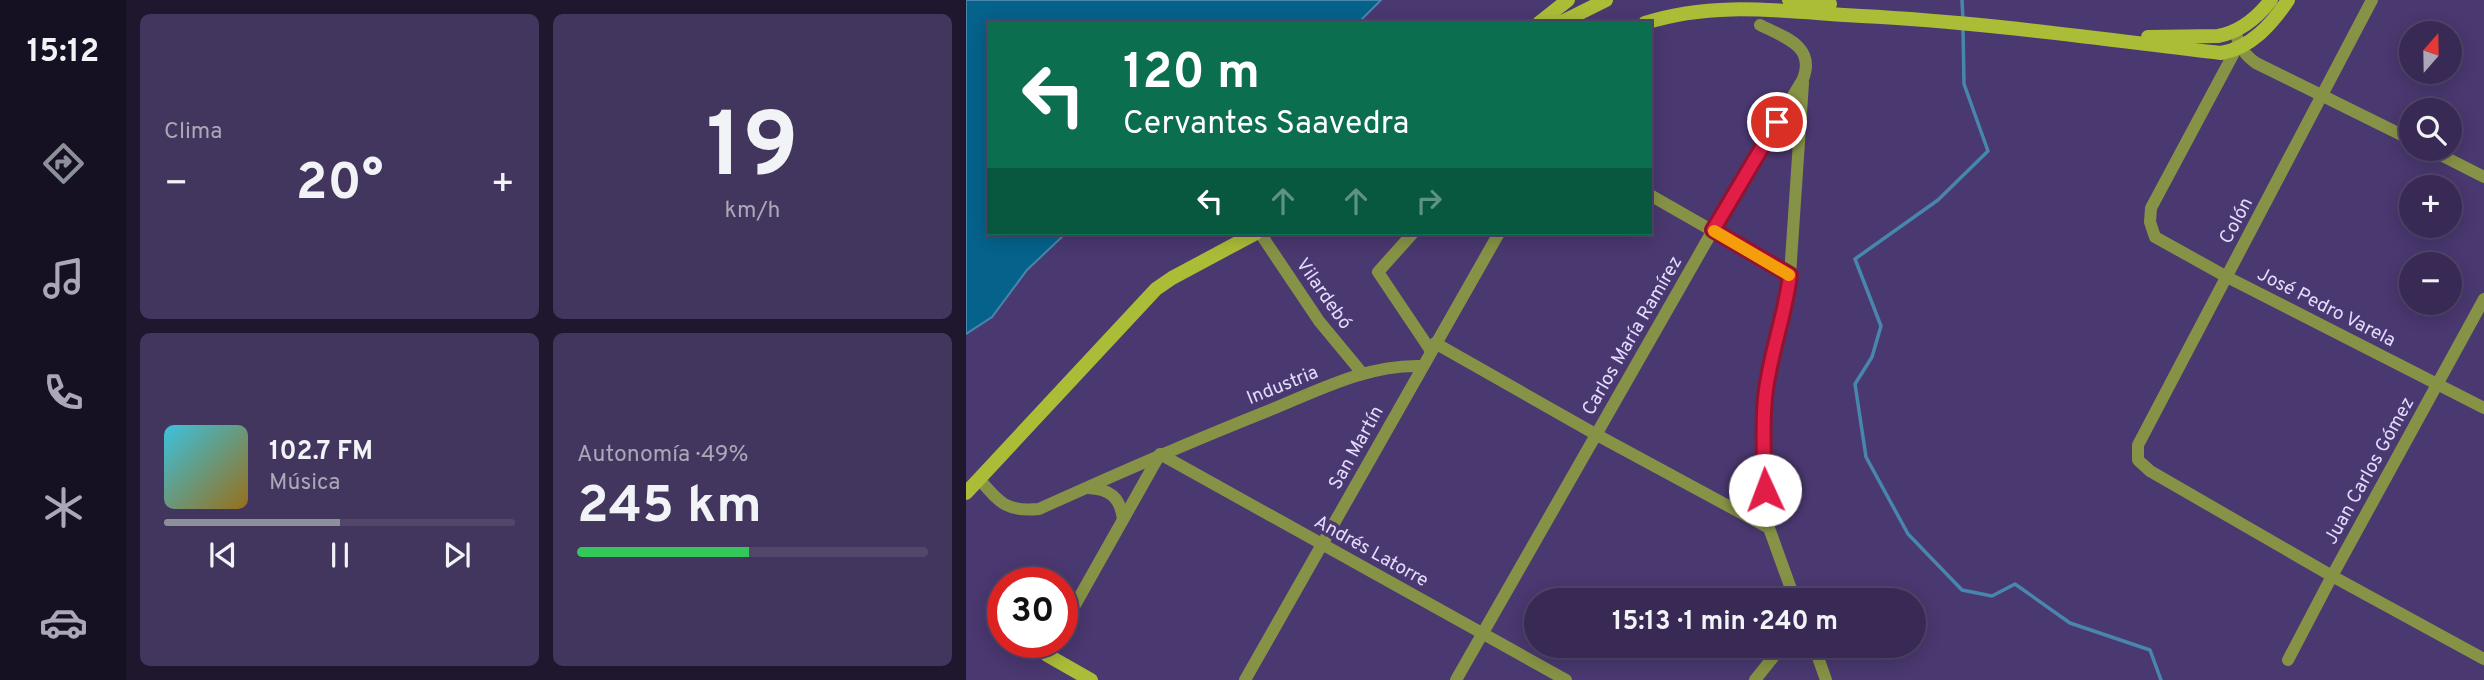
<!DOCTYPE html>
<html lang="es">
<head>
<meta charset="utf-8">
<style>
  :root { --surface:#382a54; --page:#43365e; --text:#f1f3f6; --muted:#aba7b8; --line:#52466b; --accent:#8c9099 }
  body { margin:0; font-family:Overpass,sans-serif; background:var(--page); color:var(--text); height:100vh; display:flex; flex-direction:column; font-size:26px; white-space:nowrap }
  * { box-sizing:border-box; margin:0 }
  p { font-size:23px; color:var(--muted) }
  .icon { flex:none; width:38px; height:38px; fill:none; stroke:currentColor; stroke-width:2; stroke-linecap:round; stroke-linejoin:round }
  .map { position:relative; flex:1; overflow:hidden }
  .details { display:flex; flex-direction:column; gap:14px; padding:14px; background:#1f172e; width:840px }
  .details>* { flex:none }
  .top-card { position:absolute; left:21px; top:21px; width:665px; height:214px; border-radius:0px; box-shadow:0 4px 18px #0003,0 0 0 2px var(--line); background:#0b6e4f; color:#fff; overflow:hidden }
  .needle { width:46px; rotate:20deg }
  .buttons { position:absolute; left:1433px; top:21px; display:grid; gap:14px }
  .buttons a { display:grid; place-items:center; width:63px; height:63px; border-radius:50%; background:var(--surface); box-shadow:0 4px 18px #0003,0 0 0 2px var(--line); font-size:35px }
  .speed { position:absolute; left:21px; top:567px; display:flex; gap:14px; font-size:35px; font-weight:700; text-align:center }
  .speed>* { display:grid; place-content:center; width:91px; height:91px; border-radius:50%; background:var(--surface); box-shadow:0 4px 18px #0003,0 0 0 2px var(--line); line-height:1 }
  .speed .limit { border:10px solid #d22; background:#fff; color:#111 }
  .pin { position:absolute; display:grid; place-items:center; width:60px; height:60px; color:#fff; margin:-30px; border:4px solid #fff; border-radius:50%; box-shadow:0 2px 7px #0007 }
  .me { position:absolute; width:77px; margin:-38px; rotate:358deg; stroke-linejoin:round; filter:drop-shadow(0 0 5px #0008) }
  .turn { display:flex; align-items:center; gap:24px; height:147px; padding:0 21px; font-size:32px }
  .turn .icon { width:91px; height:91px; stroke-width:2.5 }
  .turn b { display:block; font-size:49px; line-height:60px }
  .lanes { display:flex; align-items:center; height:66px; padding:0 21px; background:#0003; justify-content:center; gap:35px; direction:ltr }
  .lanes .off { opacity:.35 }
  .big { font-size:52px; font-weight:700; line-height:1.1 }
  .details .widget { flex:1; display:flex; flex-direction:column; justify-content:center; gap:10px; min-width:0; padding:0 24px; border-radius:10px; background:var(--page) }
  .details .dial { align-items:center; gap:0 }
  .dial b { font-size:91px; line-height:1 }
  .song { display:flex; align-items:center; gap:21px }
  .cover { width:84px; height:84px; border-radius:10px; background:linear-gradient(135deg,hsl(190 70% 55%),hsl(40 70% 35%)) }
  .played { height:7px; border-radius:4px; background:linear-gradient(90deg,var(--accent) 50%,var(--line) 50%) }
  .keys { display:flex; justify-content:space-around; direction:ltr }
  .heat { display:flex; justify-content:space-between; align-items:center; font-size:38px; direction:ltr }
  .charge { height:10px; border-radius:5px; background:linear-gradient(90deg,#34c759 49%,var(--line) 0) }
  .details .tiles { flex:1; display:grid; gap:14px; grid-template-columns:repeat(2,1fr) }
  .trip { position:absolute; left:558px; top:588px; width:402px; height:70px; border-radius:35px; background:var(--surface); box-shadow:0 4px 18px #0003,0 0 0 2px var(--line); font-weight:700; line-height:70px; text-align:center }
  main { display:flex; flex:1; min-height:0 }
  .tabs { display:flex; flex-direction:column; width:126px; justify-content:space-around; align-items:center; background:#161122; color:var(--muted) }
  .tabs .icon { width:49px; height:49px }
  .tabs .current { color:var(--accent) }
  .tabs b { font-size:32px; color:var(--text) }
  .map>svg:first-child { display:block }
  .water { fill:#05628b; stroke:#4886ad; stroke-width:2 }
  .lines { fill:none; stroke-linecap:round; stroke-linejoin:round }
  .stream { stroke:#4886ad; stroke-width:3.5 }
  .street { stroke:#869346; stroke-width:12 }
  .secondary { stroke:#abbd37; stroke-width:14 }
  .route-casing { stroke:#92132f; stroke-width:18 }
  .route { stroke:#e11d48; stroke-width:12 }
  .slow { stroke:#f59e0b; stroke-width:12 }
  .labels { text-anchor:middle; stroke-width:7; stroke-linejoin:round; paint-order:stroke }
  .street-label { font-size:19px; fill:#e3dbfc; stroke:#4a3870 }
</style>
</head>
<body>
<main>
<nav class="tabs">
<b>15:12</b>
<svg class="icon current" aria-label="directions" viewBox="0 0 24 24"><path d="M12 3l9 9-9 9-9-9zM9 14v-3h6M13 9l2 2-2 2"/></svg>
<svg class="icon" aria-label="music" viewBox="0 0 24 24"><path d="M9 18V5l10-2v13"/><circle cx="6" cy="18" r="3"/><circle cx="16" cy="16" r="3"/></svg>
<svg class="icon" aria-label="phone" viewBox="0 0 24 24"><path d="M5 4h4l2 5-3 2q2 4 5 5l2-3 5 2v4C11 20 4 13 5 4z"/></svg>
<svg class="icon" aria-label="climate" viewBox="0 0 24 24"><path d="M12 3v18M4 7l16 10M4 17L20 7"/></svg>
<svg class="icon" aria-label="car" viewBox="0 0 24 24"><path d="M5 17H2v-5l4-1 3-4h7l3 4 3 1v5h-3M9 17h6M6 11h13"/><circle cx="7" cy="17" r="2"/><circle cx="17" cy="17" r="2"/></svg>
</nav>
<section class="details">
<div class="tiles">
<div class="widget"><p>Clima</p>
<div class="heat"><a>−</a><b class="big">20°</b><a>+</a></div>
</div>
<div class="widget dial"><b>19</b><p>km/h</p></div>
<div class="widget">
<div class="song"><i class="cover"></i><div><b>102.7 FM</b><p>Música</p></div></div>
<div class="played"></div>
<div class="keys"><svg class="icon" aria-label="previous" viewBox="0 0 24 24"><path d="M18 5L8 12l10 7zM5 5v14"/></svg><svg class="icon" aria-label="pause" viewBox="0 0 24 24"><path d="M8 5v14M16 5v14"/></svg><svg class="icon" aria-label="next" viewBox="0 0 24 24"><path d="M6 5l10 7-10 7zM19 5v14"/></svg></div>
</div>
<div class="widget"><p>Autonomía · 49%</p><b class="big">245 km</b><div class="charge"></div></div>
</div>
</section>
<div class="map">
<svg width="1518" height="680" viewBox="0 0 1518 680">
  <rect width="100%" height="100%" fill="#4a3870"/>
  <path class="water" d="M0,0H415L392,23H23V233H100L61,270L26,317L0,334Z"/>
  <g class="lines">
    <g class="stream">
      <path d="M996,0L997,20"/>
      <path d="M997,28L998,84L1022,151L972,200L889,259L915,326L906,357L889,384L900,457L942,534L996,590L1026,596L1049,584L1104,623L1184,650L1195,680"/>
    </g>
    <g class="street">
      <path d="M1406,0L1172,445V460L1184,471L1366,576L1518,659"/>
      <path d="M1269,32C1274,46 1277,54 1290,63L1446,140"/>
      <path d="M1269,51L1185,208L1184,222L1189,237L1261,277L1518,408"/>
      <path d="M1463,149L1518,177"/>
      <path d="M684,195L824,275"/>
      <path d="M294,233L353,321L396,373"/>
      <path d="M447,233L412,272L465,351"/>
      <path d="M469,343L631,435L803,528"/>
      <path d="M13,479C34,503 40,512 73,509C150,474 226,441 304,410C353,390 402,364 456,366"/>
      <path d="M122,488C144,489 154,497 157,519"/>
      <path d="M829,600L803,528L798,432L799,396L821,303L824,275L837,83"/>
      <path d="M96,628L194,454L600,680"/>
      <path d="M848,646L860,680"/>
      <path d="M81,655L88,642"/>
      <path d="M1322,660L1366,576L1518,299"/>
      <path d="M279,680L533,233"/>
      <path d="M490,680L747,230L837,79C850,46 818,37 794,25"/>
      <path d="M789,680L816,646"/>
    </g>
    <g class="secondary">
      <path d="M823,0L864,4"/>
      <path d="M573,23L602,0"/>
      <path d="M594,23L640,0"/>
      <path d="M679,23C750,0 822,12 895,16C1016,22 1135,39 1255,53C1285,48 1306,24 1322,0"/>
      <path d="M1182,37L1252,36C1274,32 1291,18 1305,0"/>
      <path d="M0,493L190,289L206,278L290,233"/>
      <path d="M81,655L125,680"/>
    </g>
  </g>
  <g class="lines">
    <g class="route-casing">
      <path id="route" d="M799,490C798,459 796,428 799,398C803,356 819,317 824,275L747,230L811,122"/>
    </g>
    <use href="#route" class="route"/>
    <path class="slow" d="M748,231L823,275"/>
  </g>
  <g class="labels">
    <g class="street-label">
      <text transform="translate(1269 220) rotate(-62)" y="7">Colón</text>
      <text transform="translate(359 293) rotate(55)" y="7">Vilardebó</text>
      <text transform="translate(1361 306) rotate(27)" y="7">José Pedro Varela</text>
      <text transform="translate(665 335) rotate(-60)" y="7">Carlos María Ramírez</text>
      <text transform="translate(316 384) rotate(-22)" y="7">Industria</text>
      <text transform="translate(389 447) rotate(-61)" y="7">San Martín</text>
      <text transform="translate(1402 470) rotate(-61)" y="7">Juan Carlos Gómez</text>
      <text transform="translate(406 550) rotate(29)" y="7">Andrés Latorre</text>
    </g>
  </g>
</svg>
<div class="buttons">
<a><svg class="needle" viewBox="-14 -14 28 28"><path d="M0-13l5 13h-10z" fill="#e53935"/><path d="M0 13l5-13h-10z" fill="#aba7b8"/></svg></a>
<a><svg class="icon" aria-label="search" viewBox="0 0 24 24"><circle cx="10" cy="10" r="6"/><path d="M15 15l6 6"/></svg></a>
<a>+</a>
<a>−</a>
</div>
<div class="speed"><div class="limit">30</div></div>
<div class="pin" style="left:811px;top:122px;background:#d93025"><svg class="icon" aria-label="arrive" viewBox="0 0 24 24"><path d="M6 21V4h12l-3 4 3 4H6"/></svg></div>
<svg class="me" style="left:799px;top:490px" viewBox="-20 -20 40 40"><circle r="19" fill="#fff"/><path d="M0-13L10 11 0 6-10 11z" fill="#e11d48"/></svg>
<div class="trip">15:13 · 1 min · 240 m</div>
<div class="top-card">
<div class="turn"><svg class="icon" aria-label="left" viewBox="0 0 24 24"><path d="M17 20v-9H6M10 6l-5 5 5 5"/></svg><div><b>120 m</b>Cervantes Saavedra</div></div>
<div class="lanes"><svg class="icon" aria-label="left" viewBox="0 0 24 24"><path d="M17 20v-9H6M10 6l-5 5 5 5"/></svg><svg class="icon off" aria-label="ahead" viewBox="0 0 24 24"><path d="M12 20V5M6 11l6-6 6 6"/></svg><svg class="icon off" aria-label="ahead" viewBox="0 0 24 24"><path d="M12 20V5M6 11l6-6 6 6"/></svg><svg class="icon off" aria-label="right" viewBox="0 0 24 24"><path d="M7 20v-9h11M14 6l5 5-5 5"/></svg></div>
</div>
</div>
</main>
</body>
</html>
